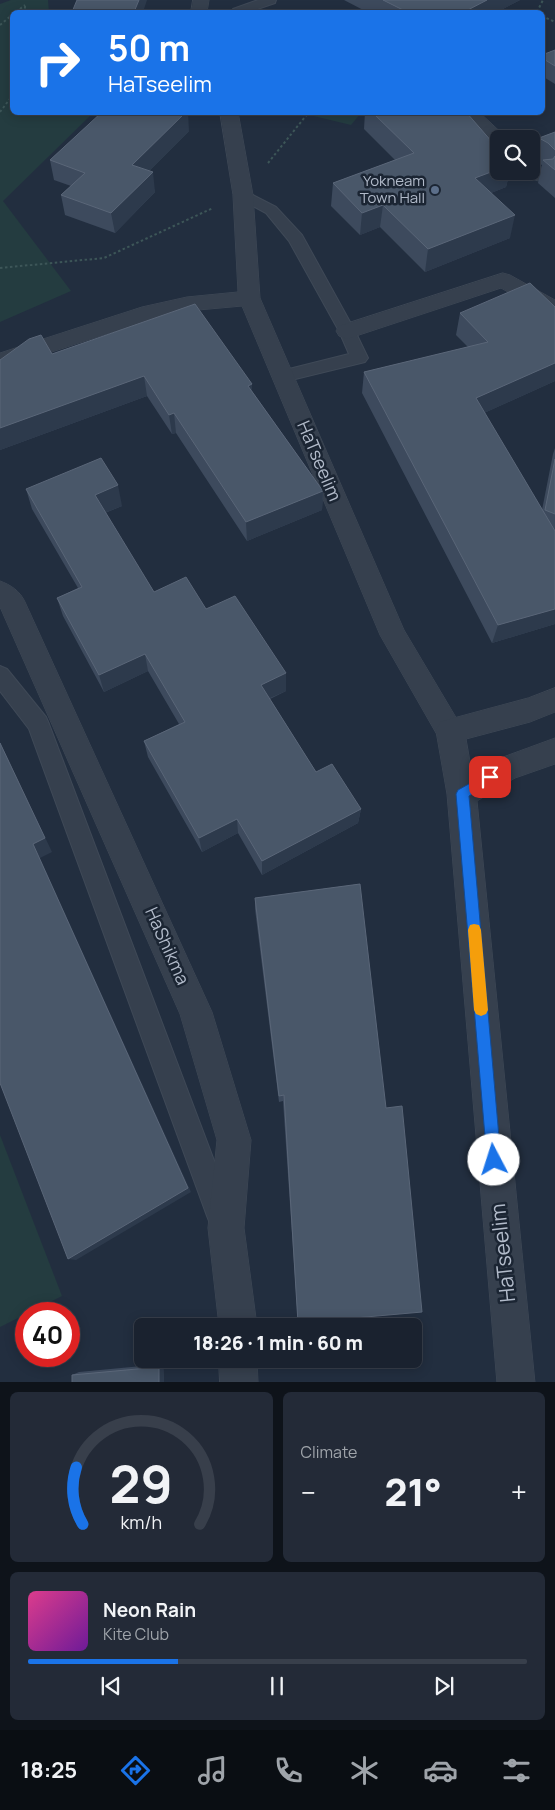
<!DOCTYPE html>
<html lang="en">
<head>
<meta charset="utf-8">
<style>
  :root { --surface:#1a222f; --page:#232a37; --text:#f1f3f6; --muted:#9fa4aa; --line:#383f4b; --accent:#1a73e8 }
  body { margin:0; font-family:Manrope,sans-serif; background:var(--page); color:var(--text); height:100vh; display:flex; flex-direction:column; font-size:19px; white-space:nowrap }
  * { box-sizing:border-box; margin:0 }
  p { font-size:16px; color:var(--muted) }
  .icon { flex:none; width:28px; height:28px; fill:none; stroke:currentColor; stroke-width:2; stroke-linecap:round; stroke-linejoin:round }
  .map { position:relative; height:1382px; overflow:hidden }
  .sheet { display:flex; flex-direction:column; gap:10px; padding:10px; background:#0e131a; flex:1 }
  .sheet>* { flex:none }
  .guide { position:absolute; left:10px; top:10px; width:535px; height:105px; border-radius:8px; box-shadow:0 2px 12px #0003,0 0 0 1px var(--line); background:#1a73e8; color:#fff; overflow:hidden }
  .buttons { position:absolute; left:490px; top:130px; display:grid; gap:10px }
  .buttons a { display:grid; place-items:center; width:50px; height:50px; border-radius:8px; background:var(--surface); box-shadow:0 2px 12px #0003,0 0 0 1px var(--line); font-size:25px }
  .speed { position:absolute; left:15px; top:1302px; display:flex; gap:10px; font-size:25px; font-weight:700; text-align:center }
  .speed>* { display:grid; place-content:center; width:65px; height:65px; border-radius:50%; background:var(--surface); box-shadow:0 2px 12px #0003,0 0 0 1px var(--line); line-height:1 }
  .speed .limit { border:8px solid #d22; background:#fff; color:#111 }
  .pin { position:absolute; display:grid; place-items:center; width:42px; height:42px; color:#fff; margin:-21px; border-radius:10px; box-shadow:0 2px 8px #0006 }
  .me { position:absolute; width:55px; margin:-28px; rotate:355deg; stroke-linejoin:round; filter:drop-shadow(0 0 4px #0008) }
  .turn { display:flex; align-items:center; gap:18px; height:105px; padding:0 15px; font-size:22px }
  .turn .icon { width:65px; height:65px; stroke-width:2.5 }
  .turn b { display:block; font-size:35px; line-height:42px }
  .big { font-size:38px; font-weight:800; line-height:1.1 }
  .sheet .card { flex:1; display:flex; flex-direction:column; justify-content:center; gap:8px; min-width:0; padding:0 18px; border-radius:8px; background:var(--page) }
  .sheet .dial { align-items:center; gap:0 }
  .dial svg { height:130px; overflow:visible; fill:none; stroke:var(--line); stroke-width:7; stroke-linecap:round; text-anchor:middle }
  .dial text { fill:var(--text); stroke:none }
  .song { display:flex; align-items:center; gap:15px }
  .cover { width:60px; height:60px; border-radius:8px; background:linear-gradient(135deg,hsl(330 70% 55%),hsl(280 70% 35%)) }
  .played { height:5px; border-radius:2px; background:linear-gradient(90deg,var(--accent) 30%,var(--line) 30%) }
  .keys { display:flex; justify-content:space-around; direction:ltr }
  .heat { display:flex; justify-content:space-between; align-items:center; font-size:28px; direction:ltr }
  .sheet .tiles { flex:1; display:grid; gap:10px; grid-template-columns:1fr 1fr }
  .card:last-child { grid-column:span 2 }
  .trip { position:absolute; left:134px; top:1318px; width:288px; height:50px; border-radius:8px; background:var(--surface); box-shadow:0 2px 12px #0003,0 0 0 1px var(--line); font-weight:800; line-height:50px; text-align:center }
  .dock { display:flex; height:80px; justify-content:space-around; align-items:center; background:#0a0e13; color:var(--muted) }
  .dock .icon { width:35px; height:35px }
  .dock .active { color:var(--accent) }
  .dock b { font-size:22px; color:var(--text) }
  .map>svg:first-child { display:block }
  .green { fill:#243c40 }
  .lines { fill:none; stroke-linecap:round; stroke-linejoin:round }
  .service-casing { stroke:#3f4957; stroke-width:2 }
  .pedestrian-casing { stroke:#3f4957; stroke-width:1 }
  .minor-casing { stroke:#3f4957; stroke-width:1 }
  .tertiary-casing { stroke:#3f4957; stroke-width:1 }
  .path { stroke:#3d5658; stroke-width:2; stroke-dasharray:2.5 2.5; stroke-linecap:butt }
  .service { fill:#36404e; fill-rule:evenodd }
  .pedestrian { fill:#36404e; fill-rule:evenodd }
  .minor { fill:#36404e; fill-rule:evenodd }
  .tertiary { fill:#36404e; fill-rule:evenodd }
  .wall { fill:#3d4a5d }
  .shaded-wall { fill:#2d3a4c }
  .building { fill:#495769; stroke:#5a6678 }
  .route { fill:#1a73e8; stroke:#114b97 }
  .slow { fill:#f59e0b }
  .service-dot { fill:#5c6f8a; stroke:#1b2533; stroke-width:2 }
  .labels { text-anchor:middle; stroke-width:5; stroke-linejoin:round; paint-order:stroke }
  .far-poi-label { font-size:15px; fill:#b2bbca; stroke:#1b2533; text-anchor:end }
  .street-label { font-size:18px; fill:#b2bbca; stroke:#1b2533 }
  .near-street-label { font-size:21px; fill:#b2bbca; stroke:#1b2533 }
</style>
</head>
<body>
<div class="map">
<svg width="555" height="1383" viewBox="0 0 555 1383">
  <rect width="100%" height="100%" fill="#222e3f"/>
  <g class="green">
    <path d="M11,0H48L49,12H12V112L93,113L3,201L71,291L0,322V4Z"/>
    <path d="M301,113H361L351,125Z"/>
    <path d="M0,1135L62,1296L0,1327Z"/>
  </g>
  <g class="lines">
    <g class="service-casing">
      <g id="service">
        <path d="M258,0H276L275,3L249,12H231L233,9Z"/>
        <path d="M243,190L276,207L302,235L355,331L368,358L365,362L283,382L277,380L274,376L277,372L349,354L339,331L289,241L266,213L238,198L235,195L238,192Z"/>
        <path d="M0,666L7,669L46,717L49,724L235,1216L231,1226L221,1230L211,1226L207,1216L29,729L0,691Z"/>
      </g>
    </g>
    <g class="pedestrian-casing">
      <g id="pedestrian">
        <path d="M459,112H479L508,139H499V146L492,144Z"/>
        <path d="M531,162C539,164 545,169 550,176L547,180C536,183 532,179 524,172L531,171Z"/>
        <path d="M503,273L510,275L555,300V316L547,314L501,288L347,339L339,336L336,331L339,326Z"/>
      </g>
    </g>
    <g class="minor-casing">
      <g id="minor">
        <path d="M193,0H209L207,12H191Z"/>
        <path d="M220,112H238L253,195L260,298L404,630L464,731L460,740L450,743L440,740L380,635L242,306L187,311L146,321L0,369V353L142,307L187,297L238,292L233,195Z"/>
        <path d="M0,581C11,585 20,591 25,602L212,1012L251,1140L244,1228L257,1326H219L208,1228L217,1140L180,1014L0,607Z"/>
        <path d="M219,1359H257L258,1383H220Z"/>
      </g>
    </g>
    <g class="tertiary-casing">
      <path id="tertiary" d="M555,688V712L530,722L466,739L472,773L495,760L555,738V764L515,778L477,801L535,1383H497L447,794L436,731L440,722L450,719L528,698Z"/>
    </g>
    <g class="path">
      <path d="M25,6V12"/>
      <path d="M16,12L25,5"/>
      <path d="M537,12L543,0"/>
      <path d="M542,16L555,22"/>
      <path d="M0,25L12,15"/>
      <path d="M0,112L12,96"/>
      <path d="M268,163L309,112"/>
      <path d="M0,268L104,258L213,208"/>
    </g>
    <use href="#service" class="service"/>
    <use href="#pedestrian" class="pedestrian"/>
    <use href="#minor" class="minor"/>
    <use href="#tertiary" class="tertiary"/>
  </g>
  <g class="wall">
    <path d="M344,0H520L497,12H367Z"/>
    <path d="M555,50V84L542,76V55Z"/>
    <path d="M365,112H466L499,171H510L506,187L491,193L510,238L425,272L380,227L360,235L331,206L333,183L395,160L364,129Z"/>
    <path d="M189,131L149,171L155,192L115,233L65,215L61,195L71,186L54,180L50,160Z"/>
    <path d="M555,132V198L538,183L542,165L533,161L539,138Z"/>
    <path d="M555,307V381L484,413L542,510L553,454L555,448V624L492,643L362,393L364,372L468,347L456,335L460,313Z"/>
    <path d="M52,354L252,391L323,491L322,510L247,541L176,433L172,434L147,396L0,450V360Z"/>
    <path d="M26,489L122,506L105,513L154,592L206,609L286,691L270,699L316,772L361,809L358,823L262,875L238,833L202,852L148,757L144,741L179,724L148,671L104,692L63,616L57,598L78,588L32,509Z"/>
    <path d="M360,884L298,1323L283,1101L279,1102L255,909V898Z"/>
    <path d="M163,1364L164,1383H72V1375L79,1372Z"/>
  </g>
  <g class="shaded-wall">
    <path d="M139,0H147L143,12H134Z"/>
    <path d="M487,0H520L497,12H464Z"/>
    <path d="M186,112H188L189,131L135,185L132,165Z"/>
    <path d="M499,169V171H510L506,187L471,201L475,178Z"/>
    <path d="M153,172L155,192L115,233L111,213Z"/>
    <path d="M383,205L380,227L360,235L362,213Z"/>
    <path d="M515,215L510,238L425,272L428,249Z"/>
    <path d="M555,363V381L471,419L476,398Z"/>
    <path d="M144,376L147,396L0,450V428Z"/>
    <path d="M252,384V405L248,386Z"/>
    <path d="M174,413L176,433L172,434L169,415Z"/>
    <path d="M118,485L122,506L99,515L95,495Z"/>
    <path d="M323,491L322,510L247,541L246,522Z"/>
    <path d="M555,609V624L492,643L498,625Z"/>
    <path d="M145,654L148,671L104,692L99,675Z"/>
    <path d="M286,673V691L261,702V685Z"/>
    <path d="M0,742L52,852L40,858L191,1192L76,1260L68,1259Z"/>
    <path d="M361,809L358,823L262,875V861Z"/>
    <path d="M237,819L238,833L202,852L199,838Z"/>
    <path d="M163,1364L164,1383H159V1367Z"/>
  </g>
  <g class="building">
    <path d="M77,0H139L134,12H72Z"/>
    <path d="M383,0H487L464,12H407Z"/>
    <path d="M555,50V66L542,58V55Z"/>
    <path d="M102,112H186L132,165L153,172L111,213L61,195L85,173L50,160Z"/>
    <path d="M372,112H466L499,150V169L475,178L515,215L428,249L383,205L362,213L333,183L414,153Z"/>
    <path d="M555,132V150L548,143L539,138Z"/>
    <path d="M555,156V170L543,160L553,159Z"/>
    <path d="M530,283L555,307V363L476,398L555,531V609L498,625L364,372L488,342L460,313Z"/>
    <path d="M195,304L252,384L248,386L323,491L246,522L174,413L169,415L144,376L0,428V360L29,339L41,335L52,354Z"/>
    <path d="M101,458L118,485L95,495L154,592L186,577L206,609L235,596L286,673L261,685L316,772L332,764L361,809L262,861L237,819L199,838L144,741L185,722L145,654L99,675L57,598L82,587L26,489Z"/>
    <path d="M555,459V514L545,510Z"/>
    <path d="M0,743L45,838L33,844L188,1188L68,1259L0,1083Z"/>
    <path d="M360,884L386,1108L402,1106L422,1312L298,1323L284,1095L279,1096L255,898Z"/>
    <path d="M159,1367V1383H72V1375Z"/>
  </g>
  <path class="route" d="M490,772L495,773L496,777L495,781L469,796L501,1160L499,1165L494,1167L489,1165L487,1160L456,794L458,790Z"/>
  <path class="slow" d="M474,924L479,925L481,930L488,1010L486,1014L481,1016L476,1014L474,1010L468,930L470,925Z"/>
  <circle class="service-dot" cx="435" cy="190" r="5"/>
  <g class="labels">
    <g class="far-poi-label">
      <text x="425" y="186">Yokneam<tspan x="425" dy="17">Town Hall</tspan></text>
    </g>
    <g class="street-label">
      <text transform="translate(319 461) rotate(67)" y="6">HaTseelim</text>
      <text transform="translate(167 946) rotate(66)" y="6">HaShikma</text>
    </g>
    <g class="near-street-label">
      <text transform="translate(503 1253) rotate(-96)" y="7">HaTseelim</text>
    </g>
  </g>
</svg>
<div class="buttons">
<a><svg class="icon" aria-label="search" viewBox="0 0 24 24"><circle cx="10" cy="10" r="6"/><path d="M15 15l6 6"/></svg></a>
</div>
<div class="speed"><div class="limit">40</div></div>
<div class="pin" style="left:490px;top:777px;background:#d93025"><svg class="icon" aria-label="arrive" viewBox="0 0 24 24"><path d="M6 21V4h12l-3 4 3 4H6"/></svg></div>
<svg class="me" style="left:494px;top:1160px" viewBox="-20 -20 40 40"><circle r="19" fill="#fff"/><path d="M0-13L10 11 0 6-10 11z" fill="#1a73e8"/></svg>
<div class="trip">18:26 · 1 min · 60 m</div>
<div class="guide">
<div class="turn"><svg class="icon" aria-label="right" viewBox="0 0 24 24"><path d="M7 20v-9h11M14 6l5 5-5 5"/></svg><div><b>50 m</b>HaTseelim</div></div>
</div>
</div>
<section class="sheet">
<div class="tiles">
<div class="card dial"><svg viewBox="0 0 100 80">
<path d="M14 69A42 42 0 1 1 86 69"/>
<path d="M14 69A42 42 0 0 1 10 34" stroke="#1a73e8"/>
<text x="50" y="56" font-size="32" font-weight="700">29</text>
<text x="50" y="72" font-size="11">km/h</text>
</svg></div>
<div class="card"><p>Climate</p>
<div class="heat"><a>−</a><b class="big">21°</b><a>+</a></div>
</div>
<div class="card">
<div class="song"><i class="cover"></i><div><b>Neon Rain</b><p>Kite Club</p></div></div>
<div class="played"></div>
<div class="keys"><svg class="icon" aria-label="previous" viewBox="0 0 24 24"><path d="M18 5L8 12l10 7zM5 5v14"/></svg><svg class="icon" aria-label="pause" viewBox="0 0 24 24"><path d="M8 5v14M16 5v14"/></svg><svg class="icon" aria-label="next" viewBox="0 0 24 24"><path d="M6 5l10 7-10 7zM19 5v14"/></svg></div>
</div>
</div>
</section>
<nav class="dock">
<b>18:25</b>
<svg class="icon active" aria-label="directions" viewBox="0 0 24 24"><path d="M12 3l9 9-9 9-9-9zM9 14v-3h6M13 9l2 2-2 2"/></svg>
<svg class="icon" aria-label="music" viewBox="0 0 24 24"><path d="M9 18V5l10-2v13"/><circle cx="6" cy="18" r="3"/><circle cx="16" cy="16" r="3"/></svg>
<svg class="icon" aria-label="phone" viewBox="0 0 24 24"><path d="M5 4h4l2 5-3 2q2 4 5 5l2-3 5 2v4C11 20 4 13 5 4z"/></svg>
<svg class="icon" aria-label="climate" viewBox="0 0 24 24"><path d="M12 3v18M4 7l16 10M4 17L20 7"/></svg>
<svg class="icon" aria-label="car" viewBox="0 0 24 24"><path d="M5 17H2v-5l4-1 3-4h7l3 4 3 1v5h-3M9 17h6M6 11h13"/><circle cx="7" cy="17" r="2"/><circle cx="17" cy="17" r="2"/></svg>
<svg class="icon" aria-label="filters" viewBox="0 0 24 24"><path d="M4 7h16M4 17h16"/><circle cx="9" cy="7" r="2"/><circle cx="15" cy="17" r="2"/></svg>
</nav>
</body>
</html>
